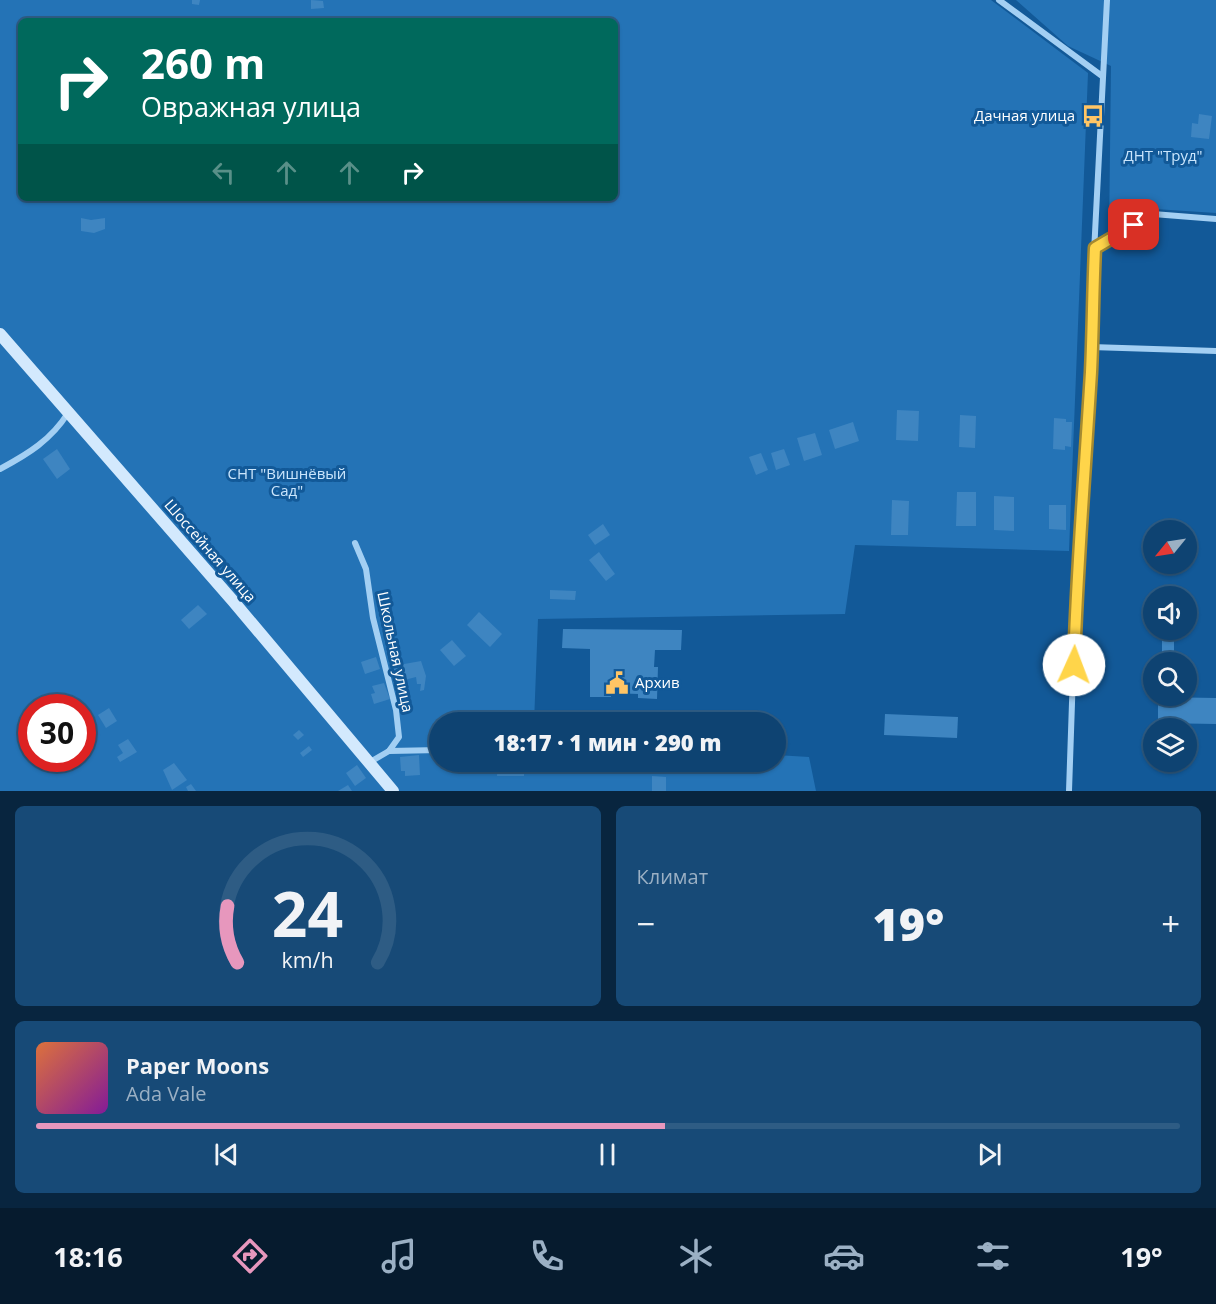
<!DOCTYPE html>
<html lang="ru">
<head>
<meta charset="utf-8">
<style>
  :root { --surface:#0e4372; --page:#174a77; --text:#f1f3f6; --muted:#9bb0c4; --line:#2e5c84; --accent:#e797bd }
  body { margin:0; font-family:"Open Sans",sans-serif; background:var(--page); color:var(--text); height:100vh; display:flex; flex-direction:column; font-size:22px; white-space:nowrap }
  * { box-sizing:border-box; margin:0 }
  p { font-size:20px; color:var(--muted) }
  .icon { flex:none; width:33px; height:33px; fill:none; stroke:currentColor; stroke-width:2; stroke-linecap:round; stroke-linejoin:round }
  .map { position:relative; height:791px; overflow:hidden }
  .panel { display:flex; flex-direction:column; gap:15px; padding:15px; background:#08253f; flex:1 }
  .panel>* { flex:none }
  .banner { position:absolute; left:18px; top:18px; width:600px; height:183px; border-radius:9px; box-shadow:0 2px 4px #0004,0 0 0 2px var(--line); background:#00695c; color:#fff; overflow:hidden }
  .needle { width:39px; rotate:240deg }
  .fabs { position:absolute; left:1143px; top:520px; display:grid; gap:12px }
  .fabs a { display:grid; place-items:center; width:54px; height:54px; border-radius:50%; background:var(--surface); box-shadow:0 2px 4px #0004,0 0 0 2px var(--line); font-size:30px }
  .speed { position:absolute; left:18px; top:694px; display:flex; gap:12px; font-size:30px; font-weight:700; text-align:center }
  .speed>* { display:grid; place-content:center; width:78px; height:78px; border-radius:50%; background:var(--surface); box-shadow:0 2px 4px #0004,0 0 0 2px var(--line); line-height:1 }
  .speed .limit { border:9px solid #d22; background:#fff; color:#111 }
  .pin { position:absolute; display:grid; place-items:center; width:51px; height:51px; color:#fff; margin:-26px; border-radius:12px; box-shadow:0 3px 9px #0006 }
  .me { position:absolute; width:66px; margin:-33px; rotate:2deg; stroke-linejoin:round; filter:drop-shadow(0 0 4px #0008) }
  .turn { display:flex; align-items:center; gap:21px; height:126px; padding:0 24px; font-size:27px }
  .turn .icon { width:78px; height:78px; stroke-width:2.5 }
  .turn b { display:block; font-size:42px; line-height:51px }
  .lanes { display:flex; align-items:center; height:57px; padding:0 24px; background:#0003; justify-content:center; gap:30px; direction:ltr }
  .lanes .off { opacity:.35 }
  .big { font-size:45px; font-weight:800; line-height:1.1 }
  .panel .widget { flex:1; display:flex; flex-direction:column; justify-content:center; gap:9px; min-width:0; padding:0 21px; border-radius:9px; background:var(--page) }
  .panel .dial { align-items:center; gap:0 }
  .dial svg { height:156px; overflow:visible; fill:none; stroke:var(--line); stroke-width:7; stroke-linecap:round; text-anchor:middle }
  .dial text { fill:var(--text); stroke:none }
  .song { display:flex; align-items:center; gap:18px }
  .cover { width:72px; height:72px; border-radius:9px; background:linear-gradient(135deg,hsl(20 70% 55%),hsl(290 70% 35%)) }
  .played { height:6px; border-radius:3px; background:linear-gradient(90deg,var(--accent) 55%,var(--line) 55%) }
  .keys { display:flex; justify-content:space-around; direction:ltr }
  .heat { display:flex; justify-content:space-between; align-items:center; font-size:33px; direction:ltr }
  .panel .tiles { flex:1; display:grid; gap:15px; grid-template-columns:1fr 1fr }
  .widget:last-child { grid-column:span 2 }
  .trip { position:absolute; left:429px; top:712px; width:357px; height:60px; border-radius:30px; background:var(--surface); box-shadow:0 2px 4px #0004,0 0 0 2px var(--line); font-weight:800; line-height:60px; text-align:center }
  .tabs { display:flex; height:96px; justify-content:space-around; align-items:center; background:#061b2e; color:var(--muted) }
  .tabs .icon { width:42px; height:42px }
  .tabs .on { color:var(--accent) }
  .tabs b { font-size:27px; color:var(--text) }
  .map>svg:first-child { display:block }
  .green { fill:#2473b6; fill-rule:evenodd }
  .building { fill:#3e85c1 }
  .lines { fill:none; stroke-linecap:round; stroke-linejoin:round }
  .street { stroke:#a3cff3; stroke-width:6 }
  .secondary { stroke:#d3e9fd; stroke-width:12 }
  .route-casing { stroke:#a68a30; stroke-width:15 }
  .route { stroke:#ffd54a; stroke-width:10 }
  .labels { text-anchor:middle; stroke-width:6; stroke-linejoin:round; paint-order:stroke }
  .poi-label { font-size:15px; fill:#fff; stroke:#125998; text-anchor:end }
  .park-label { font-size:15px; fill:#cbe6fd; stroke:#125998 }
  .street-label { font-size:15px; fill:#fff; stroke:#125998 }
</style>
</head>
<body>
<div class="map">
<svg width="1216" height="791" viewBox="0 0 1216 791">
  <rect width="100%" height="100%" fill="#125998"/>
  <g class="green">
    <path d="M0,0H991L1088,73L1069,551L855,545L845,614L538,619L534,723H440V762H776V755L809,757L816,791H0ZM21,21H615V198H21ZM32,708H82V759H32Z"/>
    <path d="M1016,0H1216V213L1155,209L1109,236L1111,66L1068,46Z"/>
  </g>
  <g class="building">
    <path d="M192,0H200L199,5L192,4Z"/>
    <path d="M311,0L323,1L324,8L311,9Z"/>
    <path d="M1199,114L1212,116L1209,139L1191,137L1192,123L1198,124Z"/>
    <path d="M81,218L91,220L105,218V229L94,233L81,231Z"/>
    <path d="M897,410L919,411L918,441L896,440Z"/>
    <path d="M960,415L976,416L975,448L959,447Z"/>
    <path d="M1054,418L1066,419V422H1072L1071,447L1065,446V450L1053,449Z"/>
    <path d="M853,422L859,441L835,449L829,430Z"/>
    <path d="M815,433L822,455L804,461L797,438Z"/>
    <path d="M57,449L70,469L57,479L43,459Z"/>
    <path d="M784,449L790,465L776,470L771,453Z"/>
    <path d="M761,453L768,470L756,475L749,457Z"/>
    <path d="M957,492H976V526H956Z"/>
    <path d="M994,496L1014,497V531L994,530Z"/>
    <path d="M892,500L909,501L908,535H891Z"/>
    <path d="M1049,505H1066V530L1049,529Z"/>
    <path d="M603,524L610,535L595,545L588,535Z"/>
    <path d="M599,552L615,574L606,581L589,560Z"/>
    <path d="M550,590L576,591L575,600L550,599Z"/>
    <path d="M198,605L207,614L189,629L181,620Z"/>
    <path d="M479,612L502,634L490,647L467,625Z"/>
    <path d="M563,629L682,630L681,650H655L654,667H658L657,699L638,698V694L611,693V697H590V649L562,648Z"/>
    <rect x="1162" y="636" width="12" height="21"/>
    <path d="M452,640L466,656L454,666L440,650Z"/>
    <path d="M376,657L380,669L365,674L361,662Z"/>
    <path d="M421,661L426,676L424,690L420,691L421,684H417L416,677L397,682L393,666Z"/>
    <path d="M384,683L390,699L374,704L371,694L375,693L372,686Z"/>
    <path d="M1158,697L1216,698V724L1158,723Z"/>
    <path d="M109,708L117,721L106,728L98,715Z"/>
    <path d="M885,714L958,717L957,738L884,735Z"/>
    <path d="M299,730L304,735L298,740L293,735Z"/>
    <path d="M128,739L137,752L120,762L117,757L123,753L118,745Z"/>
    <path d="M309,746L312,750L303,757L300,753Z"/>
    <path d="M419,755L420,775L405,776V771H401L400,757Z"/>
    <path d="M498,762H524V776H497Z"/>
    <path d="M560,762H571V771L560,770Z"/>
    <rect x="588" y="762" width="12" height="10"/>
    <path d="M174,763L187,780L172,790L163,770Z"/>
    <path d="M357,765L366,778L355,786L346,773Z"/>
    <path d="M652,776L666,777V791H652Z"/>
    <path d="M191,784L196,791H188L186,787Z"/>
    <path d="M348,785L352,791H338Z"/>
  </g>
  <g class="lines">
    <g class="street">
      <path d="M999,0L1102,76"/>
      <path d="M1095,248L1153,214L1216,219"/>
      <path d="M1091,347L1216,351"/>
      <path d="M0,469C28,454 51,440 68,413"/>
      <path d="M355,543L366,569L373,618L396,710L399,737L389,751L440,750"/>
      <path d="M370,762L389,751"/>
      <path d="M1069,791L1077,556L1091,368V311L1107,0"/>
    </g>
    <path class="secondary" d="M0,334L233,601L393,791"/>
  </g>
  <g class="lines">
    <g class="route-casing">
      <path id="route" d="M1074,665C1077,567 1085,470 1091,372C1093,330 1093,289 1095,248L1134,225"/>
    </g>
    <use href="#route" class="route"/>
  </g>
  <defs>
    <g id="bus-bare" transform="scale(1.8)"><path d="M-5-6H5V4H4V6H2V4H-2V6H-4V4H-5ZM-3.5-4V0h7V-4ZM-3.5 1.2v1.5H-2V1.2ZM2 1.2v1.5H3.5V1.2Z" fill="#ffc565" stroke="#125998" stroke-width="2.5" paint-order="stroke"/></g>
    <g id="civic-bare" transform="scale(1.8)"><path d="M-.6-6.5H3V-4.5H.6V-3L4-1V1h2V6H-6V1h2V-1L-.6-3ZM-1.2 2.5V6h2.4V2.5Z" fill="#ffc565" stroke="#125998" stroke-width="2.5" paint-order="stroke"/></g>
  </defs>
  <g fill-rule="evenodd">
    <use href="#bus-bare" x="1093" y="116"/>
    <use href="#civic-bare" x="617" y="683"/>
  </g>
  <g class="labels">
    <g class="poi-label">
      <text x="1075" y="121">Дачная улица</text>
      <text x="635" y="688" text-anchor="start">Архив</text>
    </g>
    <g class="park-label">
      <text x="1163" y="161">ДНТ "Труд"</text>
      <text x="287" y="479">СНТ "Вишнёвый<tspan x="287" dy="17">Сад"</tspan></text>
    </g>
    <g class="street-label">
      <text transform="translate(210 551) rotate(49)" y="5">Шоссейная улица</text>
      <text transform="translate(395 652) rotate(78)" y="5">Школьная улица</text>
    </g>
  </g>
</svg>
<div class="fabs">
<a><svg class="needle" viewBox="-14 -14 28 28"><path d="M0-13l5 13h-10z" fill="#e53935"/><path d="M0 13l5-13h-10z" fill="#9bb0c4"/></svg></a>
<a><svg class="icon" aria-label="sound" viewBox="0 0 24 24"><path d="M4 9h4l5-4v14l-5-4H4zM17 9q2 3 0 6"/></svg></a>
<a><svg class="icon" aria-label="search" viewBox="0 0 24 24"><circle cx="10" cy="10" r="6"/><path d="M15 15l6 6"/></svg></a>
<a><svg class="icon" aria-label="layers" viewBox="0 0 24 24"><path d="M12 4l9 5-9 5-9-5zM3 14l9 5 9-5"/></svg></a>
</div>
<div class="speed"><div class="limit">30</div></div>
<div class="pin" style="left:1134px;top:225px;background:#d93025"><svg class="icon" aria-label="arrive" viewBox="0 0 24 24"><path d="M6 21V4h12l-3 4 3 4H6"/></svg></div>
<svg class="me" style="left:1074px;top:665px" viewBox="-20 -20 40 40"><circle r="19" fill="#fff"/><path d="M0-13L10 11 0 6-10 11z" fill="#ffd54a"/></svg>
<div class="trip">18:17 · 1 мин · 290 m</div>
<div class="banner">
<div class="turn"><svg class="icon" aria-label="right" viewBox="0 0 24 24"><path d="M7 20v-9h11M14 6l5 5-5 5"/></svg><div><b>260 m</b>Овражная улица</div></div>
<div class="lanes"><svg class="icon off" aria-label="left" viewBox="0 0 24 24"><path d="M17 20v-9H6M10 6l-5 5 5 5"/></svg><svg class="icon off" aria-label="ahead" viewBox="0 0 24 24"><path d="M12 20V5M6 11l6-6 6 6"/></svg><svg class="icon off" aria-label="ahead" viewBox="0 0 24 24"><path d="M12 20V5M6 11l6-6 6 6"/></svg><svg class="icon" aria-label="right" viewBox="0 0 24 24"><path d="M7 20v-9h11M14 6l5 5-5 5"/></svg></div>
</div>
</div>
<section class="panel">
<div class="tiles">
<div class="widget dial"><svg viewBox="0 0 100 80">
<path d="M14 69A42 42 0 1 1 86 69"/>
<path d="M14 69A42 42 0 0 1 9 40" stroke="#e797bd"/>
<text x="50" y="56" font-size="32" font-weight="700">24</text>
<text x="50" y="72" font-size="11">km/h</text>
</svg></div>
<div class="widget"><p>Климат</p>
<div class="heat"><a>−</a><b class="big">19°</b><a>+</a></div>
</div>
<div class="widget">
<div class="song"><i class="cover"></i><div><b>Paper Moons</b><p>Ada Vale</p></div></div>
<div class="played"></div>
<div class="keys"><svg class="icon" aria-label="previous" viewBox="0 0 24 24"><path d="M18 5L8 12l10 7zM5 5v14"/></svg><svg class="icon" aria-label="pause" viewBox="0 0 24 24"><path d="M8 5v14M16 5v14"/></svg><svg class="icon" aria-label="next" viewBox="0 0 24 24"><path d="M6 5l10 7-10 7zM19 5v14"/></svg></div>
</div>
</div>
</section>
<nav class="tabs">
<b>18:16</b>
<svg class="icon on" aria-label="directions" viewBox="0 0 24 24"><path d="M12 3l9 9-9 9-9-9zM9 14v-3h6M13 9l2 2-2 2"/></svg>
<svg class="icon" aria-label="music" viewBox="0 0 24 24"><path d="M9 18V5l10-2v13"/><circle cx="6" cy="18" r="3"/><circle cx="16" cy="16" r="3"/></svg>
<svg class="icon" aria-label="phone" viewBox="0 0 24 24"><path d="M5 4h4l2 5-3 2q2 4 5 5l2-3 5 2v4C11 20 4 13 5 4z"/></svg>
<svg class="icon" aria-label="climate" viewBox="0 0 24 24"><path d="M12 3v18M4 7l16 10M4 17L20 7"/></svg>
<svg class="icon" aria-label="car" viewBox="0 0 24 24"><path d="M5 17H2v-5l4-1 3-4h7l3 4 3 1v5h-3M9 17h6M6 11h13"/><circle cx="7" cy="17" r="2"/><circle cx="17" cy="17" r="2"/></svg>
<svg class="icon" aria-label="filters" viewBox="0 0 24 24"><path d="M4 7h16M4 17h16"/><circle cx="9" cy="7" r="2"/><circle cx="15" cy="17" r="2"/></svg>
<b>19°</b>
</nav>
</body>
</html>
